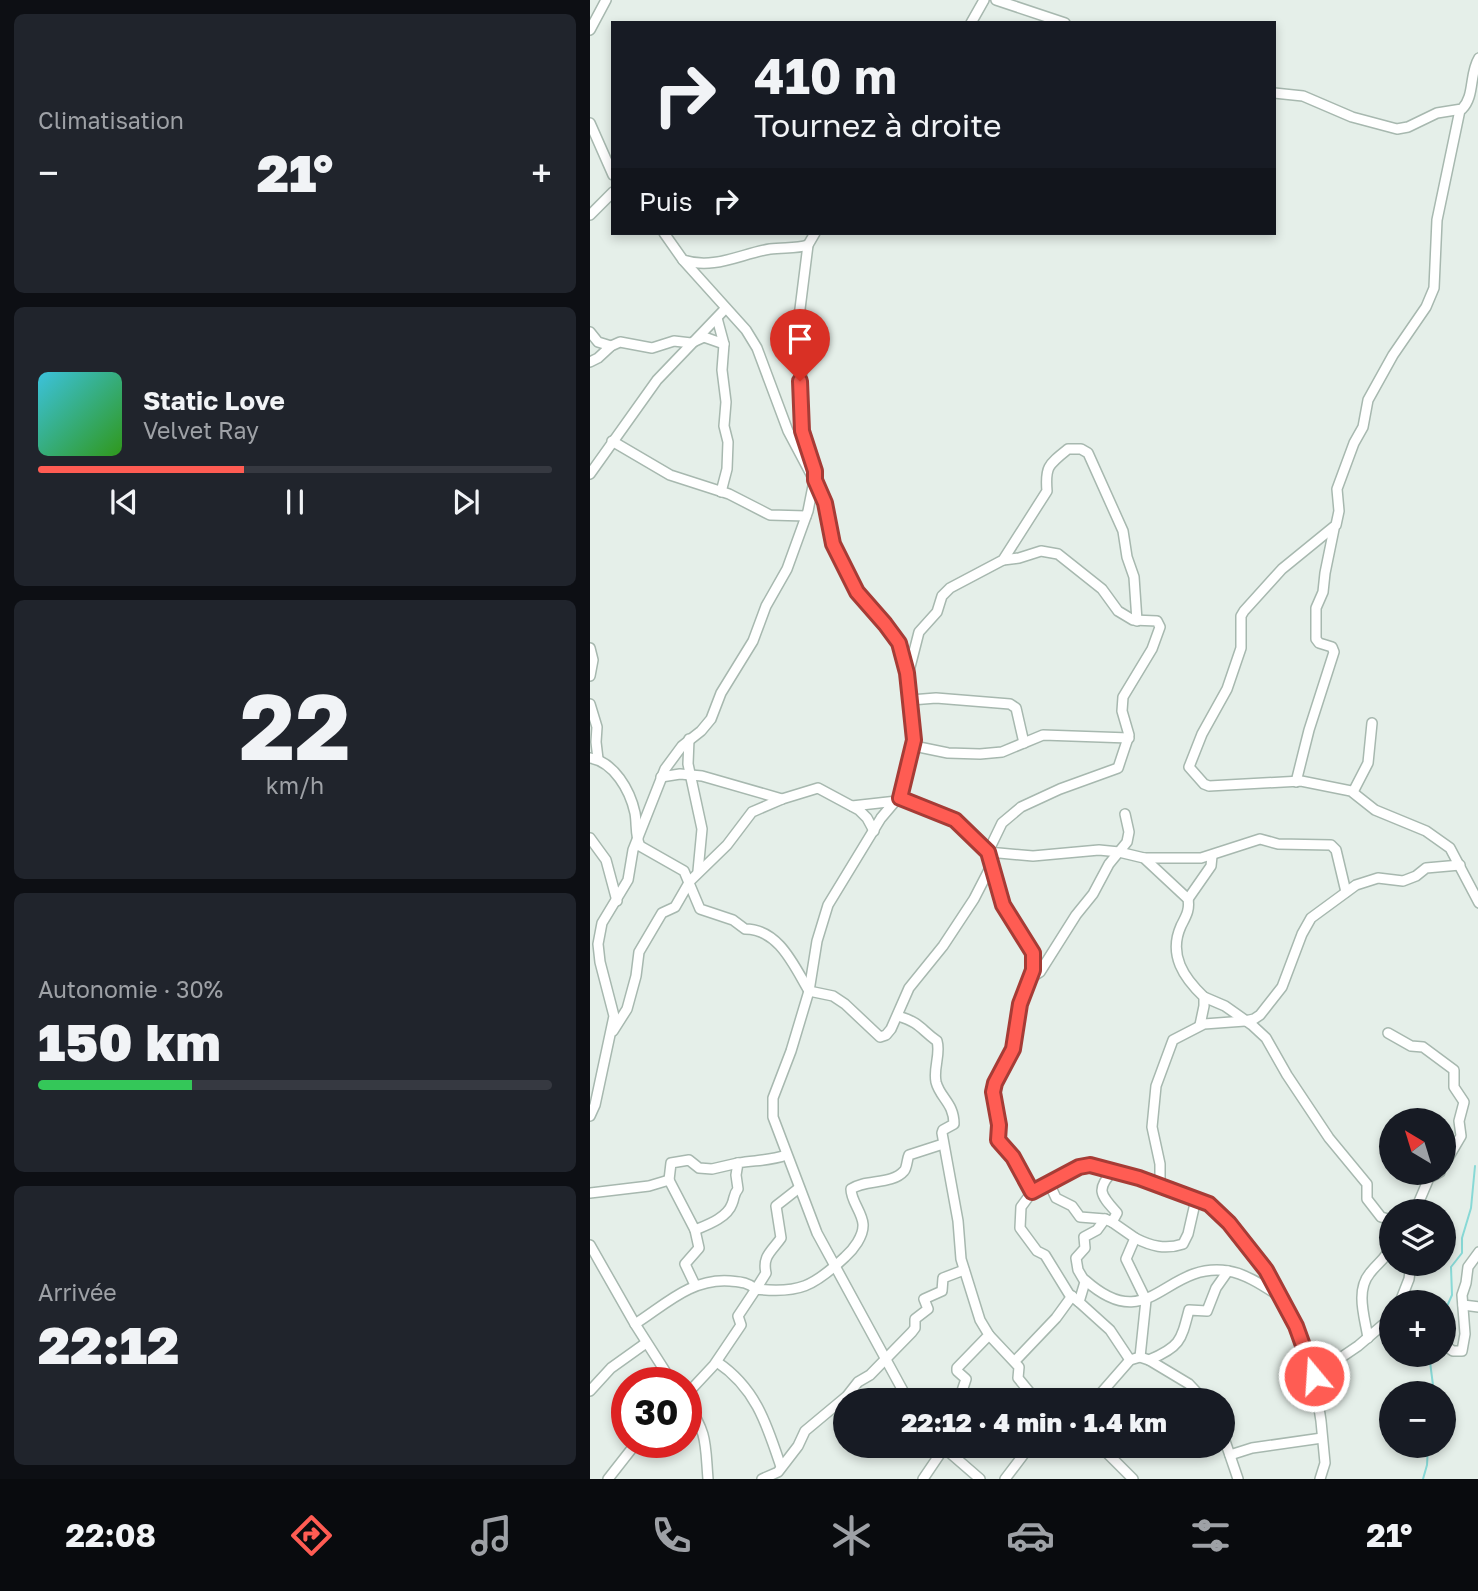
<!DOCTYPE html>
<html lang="fr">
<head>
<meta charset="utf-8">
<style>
  :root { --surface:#171b24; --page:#20242c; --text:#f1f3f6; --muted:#9ea1a6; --line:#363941; --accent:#ff5c53 }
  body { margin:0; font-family:"Golos Text",sans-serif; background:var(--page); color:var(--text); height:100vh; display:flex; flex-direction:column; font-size:26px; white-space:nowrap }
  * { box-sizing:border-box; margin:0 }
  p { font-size:23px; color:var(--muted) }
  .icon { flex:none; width:38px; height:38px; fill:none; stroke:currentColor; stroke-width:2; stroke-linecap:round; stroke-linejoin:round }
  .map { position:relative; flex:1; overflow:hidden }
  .side { display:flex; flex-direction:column; gap:14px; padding:14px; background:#0d0f14; width:590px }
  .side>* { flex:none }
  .hud { position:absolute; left:21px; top:21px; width:665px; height:214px; border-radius:0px; box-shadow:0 4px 10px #0003; background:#171b24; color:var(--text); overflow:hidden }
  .needle { width:46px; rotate:322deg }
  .fabs { position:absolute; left:789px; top:1108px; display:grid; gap:14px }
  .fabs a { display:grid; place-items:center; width:77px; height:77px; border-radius:50%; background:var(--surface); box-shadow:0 4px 10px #0003; font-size:35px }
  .speed { position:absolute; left:21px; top:1367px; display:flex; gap:14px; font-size:35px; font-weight:700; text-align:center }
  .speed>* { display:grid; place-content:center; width:91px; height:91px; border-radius:50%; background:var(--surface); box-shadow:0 4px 10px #0003; line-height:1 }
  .speed .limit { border:10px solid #d22; background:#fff; color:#111 }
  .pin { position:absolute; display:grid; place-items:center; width:60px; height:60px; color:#fff; margin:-72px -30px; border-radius:50% 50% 50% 0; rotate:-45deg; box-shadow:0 0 7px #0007 }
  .pin .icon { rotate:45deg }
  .me { position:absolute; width:77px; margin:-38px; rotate:342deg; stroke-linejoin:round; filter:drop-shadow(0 0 5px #0008) }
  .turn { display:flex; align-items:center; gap:24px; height:147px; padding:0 28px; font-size:32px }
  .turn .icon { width:91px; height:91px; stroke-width:2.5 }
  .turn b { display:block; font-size:49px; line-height:60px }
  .then { display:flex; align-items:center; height:66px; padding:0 28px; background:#0003; gap:14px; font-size:26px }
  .big { font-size:52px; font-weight:800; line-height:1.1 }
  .side .card { flex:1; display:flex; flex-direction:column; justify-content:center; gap:10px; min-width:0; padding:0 24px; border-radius:10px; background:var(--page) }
  .side .dial { align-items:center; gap:0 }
  .dial b { font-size:91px; line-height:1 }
  .song { display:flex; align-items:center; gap:21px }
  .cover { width:84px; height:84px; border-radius:10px; background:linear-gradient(135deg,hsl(190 70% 55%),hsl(110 70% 35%)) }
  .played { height:7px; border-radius:4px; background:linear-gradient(90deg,var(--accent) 40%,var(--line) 40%) }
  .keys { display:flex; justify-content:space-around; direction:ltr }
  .heat { display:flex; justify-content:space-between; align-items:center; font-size:38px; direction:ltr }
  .charge { height:10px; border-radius:5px; background:linear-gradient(90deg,#34c759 30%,var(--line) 0) }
  .trip { position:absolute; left:243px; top:1388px; width:402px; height:70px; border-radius:35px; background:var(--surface); box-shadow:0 4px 10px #0003; font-weight:800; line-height:70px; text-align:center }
  .tab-bar { display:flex; height:112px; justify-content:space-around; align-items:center; background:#090b0e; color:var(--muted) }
  .tab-bar .icon { width:49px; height:49px }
  .tab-bar .on { color:var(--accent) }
  .tab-bar b { font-size:32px; color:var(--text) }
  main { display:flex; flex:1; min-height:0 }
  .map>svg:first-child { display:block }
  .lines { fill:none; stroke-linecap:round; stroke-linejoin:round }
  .stream { stroke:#88d9d6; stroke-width:2 }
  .minor-casing { stroke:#a7b8af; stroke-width:12 }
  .minor { stroke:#fff; stroke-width:9 }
  .route-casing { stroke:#a63c36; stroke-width:18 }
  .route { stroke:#ff5c53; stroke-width:12 }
</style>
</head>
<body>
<main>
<section class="side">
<div class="card"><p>Climatisation</p>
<div class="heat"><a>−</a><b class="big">21°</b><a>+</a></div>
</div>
<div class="card">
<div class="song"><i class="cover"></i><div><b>Static Love</b><p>Velvet Ray</p></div></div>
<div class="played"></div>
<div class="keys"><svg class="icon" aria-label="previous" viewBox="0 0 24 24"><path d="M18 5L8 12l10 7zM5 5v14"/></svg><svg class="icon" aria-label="pause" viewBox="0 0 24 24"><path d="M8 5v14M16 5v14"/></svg><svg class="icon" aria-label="next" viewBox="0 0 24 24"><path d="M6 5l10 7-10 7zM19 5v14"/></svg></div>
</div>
<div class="card dial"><b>22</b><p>km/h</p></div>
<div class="card"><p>Autonomie · 30%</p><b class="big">150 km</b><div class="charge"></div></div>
<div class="card"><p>Arrivée</p><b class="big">22:12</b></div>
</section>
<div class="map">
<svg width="889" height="1479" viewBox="0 0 889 1479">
  <rect width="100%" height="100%" fill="#e5efe9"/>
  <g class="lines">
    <g class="stream">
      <path d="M854,1313L862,1295L861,1267L872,1253V1238L881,1208L885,1166"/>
      <path d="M839,1354L844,1393"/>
      <path d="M833,1479L837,1465L838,1446"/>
    </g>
    <g class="minor-casing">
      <g id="minor">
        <path d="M406,0L475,23"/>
        <path d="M381,23L394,0"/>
        <path d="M0,30L16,0"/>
        <path d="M684,93L713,96L762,117L807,129L818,127L847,113L872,109C885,96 879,74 889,58"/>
        <path d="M870,110L847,220L844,288L836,307L803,355L778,400L773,427L764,443L747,489L749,511L746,525L692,569L654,611L651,616V648L637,689L612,734L599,767L614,784L619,786L711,781L761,791L785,810L836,831L860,848L889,903"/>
        <path d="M0,123L23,175"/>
        <path d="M0,215L23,192"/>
        <path d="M74,233L93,260L156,330L167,348L198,431L233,497L240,530L249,558L271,599L295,624L309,644L317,673L322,707L324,746L313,792L291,818L238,905L227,941L219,991L201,1051L183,1098V1117L227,1233L318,1400"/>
        <path d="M93,260C124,270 150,254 180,249C193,247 206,249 218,245"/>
        <path d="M127,318L134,344L132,370L136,402L134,426L138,442L137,469L131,492"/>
        <path d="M0,332L8,342L21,346"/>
        <path d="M0,362L8,358L21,346L30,342L62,348L84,341L101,343L114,337L134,344"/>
        <path d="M22,441L80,475L139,494L180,515L216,516"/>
        <path d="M0,474L67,380L135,309"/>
        <path d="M413,560L429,558L451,551L468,554L512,589L528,611L543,620L567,621L570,627L562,649L533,697L532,711L539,735L528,768L470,789L431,807L412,823L398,852L443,856L509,850L529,852L554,858L598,899C600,910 596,916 591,926C578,955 594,978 614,997V1006L610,1025"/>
        <path d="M0,648L3,660L0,676"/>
        <path d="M319,671L329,632L347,612L352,596L360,588L413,560L457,491C455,467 458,465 478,449H491L498,453L533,531L537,557L544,577L547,621"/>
        <path d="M321,700L346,698L420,704L426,708L434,743"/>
        <path d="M0,704L7,727L6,742L8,759"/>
        <path d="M99,739L98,764L112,829L108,871"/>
        <path d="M324,746L358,753L390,754L412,752L453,735L539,738"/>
        <path d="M0,758C24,762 40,790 45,813C47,824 45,836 50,846L94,871L110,909L143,920L155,929C189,929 204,966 219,991L243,996L255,1004L290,1037L296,1035L301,1029L319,988L353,946L384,899L401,866"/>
        <path d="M71,777L90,774L112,776L192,799"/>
        <path d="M706,782L719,730L744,652L742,647L729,643L726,639V608L733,592L735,573L744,529"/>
        <path d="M763,792L778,763L782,723"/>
        <path d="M310,798L365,820L398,852L413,905L443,953L442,970L429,1008L423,1049L404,1086L403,1094L409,1125L408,1140L423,1157L442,1192L489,1167L500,1165L549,1178L624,1207L676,1270L715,1346L724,1376L731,1421L735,1463L730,1479"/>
        <path d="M262,806L307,801"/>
        <path d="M0,838L16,860L27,901"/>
        <path d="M554,858H611L670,839L688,844L741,845L746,850L756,892"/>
        <path d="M598,899L621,866L622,856"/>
        <path d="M438,980L450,972L486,915L503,894L519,864L537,842L539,832L535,814"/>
        <path d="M614,997L635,1006L662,1025L676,1038L697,1075L739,1138L777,1184V1199L791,1217L802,1220"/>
        <path d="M308,1016C331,1023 330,1029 347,1041C351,1054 343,1068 346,1082C350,1098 364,1103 364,1124L353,1130L352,1133L368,1221L371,1259L390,1320L399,1335L367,1368V1371L376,1379L369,1400"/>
        <path d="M23,1031L37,1009L46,976L49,952L72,913L85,907L100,881L137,845L162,812L192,799L228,788L269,810L277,818L284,831"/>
        <path d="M798,1033L821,1046L833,1047L864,1070V1087L874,1102L869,1121L871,1136L854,1165"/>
        <path d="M0,1116L5,1105L24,1016L10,962L8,944L12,923L38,880L43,850L75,769L92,746L111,731L121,719L131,693L163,641L176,606L197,569L218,511L225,476L211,428L212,352L209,317L218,245L225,233"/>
        <path d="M523,1171C505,1190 511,1195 527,1213L522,1222L545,1238L536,1259L556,1300L550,1357"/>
        <path d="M79,1180L81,1163L99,1160L109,1168L122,1169L148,1163"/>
        <path d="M459,1183L466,1198L482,1206L490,1217L515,1219"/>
        <path d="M570,1186V1164L562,1127L566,1086L583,1040L614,1024L655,1021L664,1019L670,1015L692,987L712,934L721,918L766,885L788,878L813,881L826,876L836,868L870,865"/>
        <path d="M442,1192L431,1207L430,1228L447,1251L455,1255L479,1294L489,1302"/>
        <path d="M0,1193L59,1186L79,1180L105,1230C117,1225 137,1218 142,1204C145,1197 143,1195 148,1189L146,1175L148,1163C166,1160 179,1161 196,1155"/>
        <path d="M825,1211L839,1178L850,1172"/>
        <path d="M522,1222L515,1219L507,1230L494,1237L495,1248L486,1258L488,1270L495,1282L489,1302L520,1330L540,1360"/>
        <path d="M105,1230L109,1248L95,1264L105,1285"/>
        <path d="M545,1238C561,1246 575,1250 593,1244L598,1234L606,1199"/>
        <path d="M0,1245L45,1324L82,1382"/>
        <path d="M495,1280C560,1338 574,1261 638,1271C657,1274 675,1287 691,1297"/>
        <path d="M810,1302L819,1279L821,1264"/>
        <path d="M873,1305L889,1307"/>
        <path d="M45,1324C75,1305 101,1278 140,1281C151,1282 157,1282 166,1289L176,1273C172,1256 182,1251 191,1238L186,1206L209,1188"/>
        <path d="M399,1335L429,1367L428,1378L446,1400"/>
        <path d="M778,1338C775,1318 765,1291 780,1273C791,1259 795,1261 802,1242"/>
        <path d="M854,1345L863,1351H872L875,1334L872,1295L876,1283L878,1267L889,1252"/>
        <path d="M559,1360L599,1384L614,1400"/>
        <path d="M425,1361L466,1318L482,1296"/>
        <path d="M127,1362C166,1388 177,1425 191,1467"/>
        <path d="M726,1388L743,1363L768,1346L802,1317"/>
        <path d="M0,1391L21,1368L56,1343"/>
        <path d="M96,1395L124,1365L151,1325L148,1316L166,1289C209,1294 224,1286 255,1257C263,1250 274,1236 273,1224C272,1212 261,1201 261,1189C275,1179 302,1185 314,1171C317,1168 317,1159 319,1155L353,1144"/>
        <path d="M505,1400L540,1360L550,1357L559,1360C590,1347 591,1341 599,1310L617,1311L626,1288L638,1271"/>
        <path d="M96,1402C118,1434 115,1443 118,1479"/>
        <path d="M634,1438L648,1479"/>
        <path d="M352,1446L390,1479"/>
        <path d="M510,1446L543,1479"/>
        <path d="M640,1455L662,1448L732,1438"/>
        <path d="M18,1479L47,1442"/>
        <path d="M172,1479L188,1472L208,1446L215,1431L257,1396L268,1382L280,1375L322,1332L325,1328V1319L338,1309L334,1299L352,1291L353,1278L374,1270"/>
        <path d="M333,1479L354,1448"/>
        <path d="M415,1479L440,1446"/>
      </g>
    </g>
    <use href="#minor" class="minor"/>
  </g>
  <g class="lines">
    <g class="route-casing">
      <path id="route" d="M210,381L212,431L225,471V480L235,503L243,544L267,592L295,624L309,643L317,673L324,740L310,798L365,820L398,852L413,905L443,953V970L430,1004L423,1049L405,1083L403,1092L409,1125L408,1140L423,1157L442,1192L489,1167L500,1165L549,1178L619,1204L639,1223L676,1270L706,1326L724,1376"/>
    </g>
    <use href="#route" class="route"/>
  </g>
</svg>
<div class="fabs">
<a><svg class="needle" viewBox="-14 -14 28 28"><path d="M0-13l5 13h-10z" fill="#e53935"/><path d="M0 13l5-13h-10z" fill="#9ea1a6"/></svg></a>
<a><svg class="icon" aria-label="layers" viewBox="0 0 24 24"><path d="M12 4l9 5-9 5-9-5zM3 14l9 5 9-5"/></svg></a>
<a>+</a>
<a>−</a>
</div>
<div class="speed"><div class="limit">30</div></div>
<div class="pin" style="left:210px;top:381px;background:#d93025"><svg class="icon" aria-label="arrive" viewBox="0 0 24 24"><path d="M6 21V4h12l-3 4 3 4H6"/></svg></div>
<svg class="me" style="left:724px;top:1376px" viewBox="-20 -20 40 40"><circle r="17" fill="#ff5c53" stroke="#fff" stroke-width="3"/><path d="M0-11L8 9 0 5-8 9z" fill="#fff"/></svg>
<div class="trip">22:12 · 4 min · 1.4 km</div>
<div class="hud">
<div class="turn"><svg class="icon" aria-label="right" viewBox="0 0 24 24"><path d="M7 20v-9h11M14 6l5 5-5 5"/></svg><div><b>410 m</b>Tournez à droite</div></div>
<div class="then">Puis<svg class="icon" aria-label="right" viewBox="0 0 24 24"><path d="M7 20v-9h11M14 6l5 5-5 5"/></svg></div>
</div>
</div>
</main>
<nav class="tab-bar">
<b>22:08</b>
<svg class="icon on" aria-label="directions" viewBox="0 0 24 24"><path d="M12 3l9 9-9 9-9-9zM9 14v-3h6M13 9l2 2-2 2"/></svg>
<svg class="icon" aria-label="music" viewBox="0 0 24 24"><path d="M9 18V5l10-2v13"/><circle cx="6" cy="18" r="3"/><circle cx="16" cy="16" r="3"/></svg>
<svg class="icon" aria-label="phone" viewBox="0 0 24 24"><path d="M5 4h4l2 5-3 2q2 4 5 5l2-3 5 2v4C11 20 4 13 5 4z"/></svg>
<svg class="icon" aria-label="climate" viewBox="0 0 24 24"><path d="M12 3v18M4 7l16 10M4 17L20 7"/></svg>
<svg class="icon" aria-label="car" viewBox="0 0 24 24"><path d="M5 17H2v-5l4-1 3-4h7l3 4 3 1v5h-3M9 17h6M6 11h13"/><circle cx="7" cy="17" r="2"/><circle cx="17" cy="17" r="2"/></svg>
<svg class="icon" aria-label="filters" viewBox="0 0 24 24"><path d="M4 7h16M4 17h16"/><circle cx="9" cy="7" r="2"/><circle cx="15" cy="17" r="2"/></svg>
<b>21°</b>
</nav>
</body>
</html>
